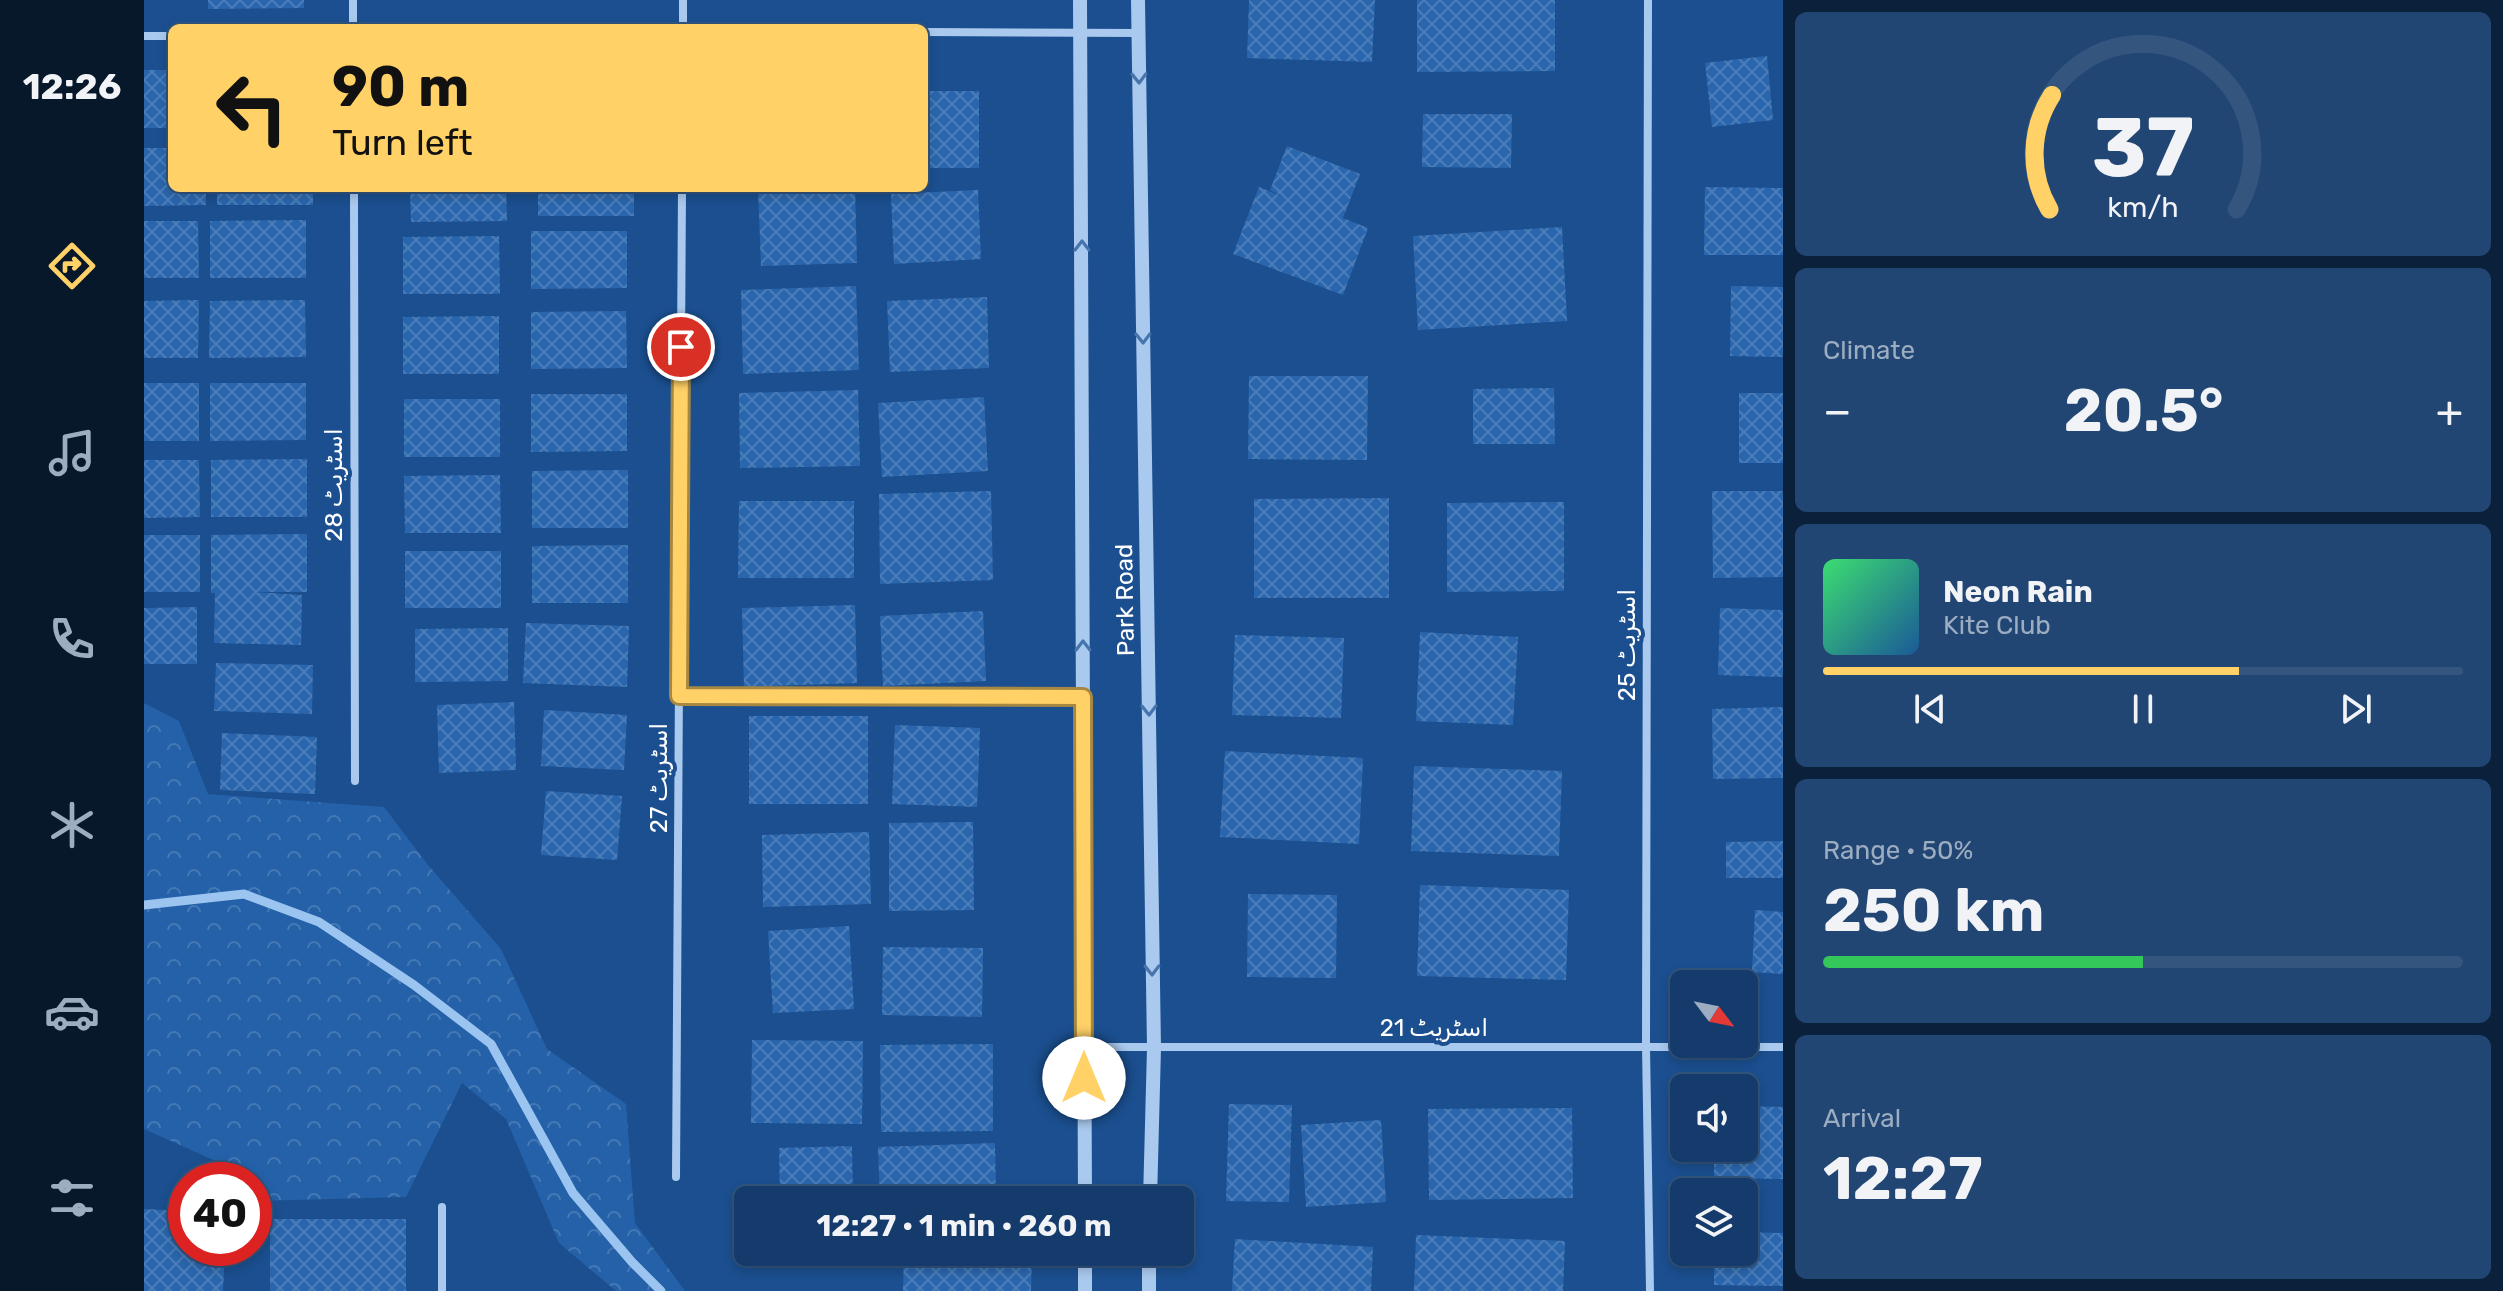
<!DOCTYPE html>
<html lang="en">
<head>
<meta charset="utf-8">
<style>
  :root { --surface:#143b6b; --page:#214673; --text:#f1f3f6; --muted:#9dadc1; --line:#33557e; --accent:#ffd166 }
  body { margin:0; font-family:Rubik,"Noto Sans Arabic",sans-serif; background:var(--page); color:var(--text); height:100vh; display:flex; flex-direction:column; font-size:30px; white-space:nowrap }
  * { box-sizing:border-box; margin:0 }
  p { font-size:26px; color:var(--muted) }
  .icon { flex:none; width:44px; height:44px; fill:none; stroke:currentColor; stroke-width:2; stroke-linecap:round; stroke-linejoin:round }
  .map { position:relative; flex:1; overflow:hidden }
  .side { display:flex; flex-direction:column; gap:12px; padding:12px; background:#0b203b; width:720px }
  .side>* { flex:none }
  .hud { position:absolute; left:24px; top:24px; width:760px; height:168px; border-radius:12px; box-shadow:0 4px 12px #0003,0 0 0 2px var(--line); background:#ffd166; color:#111; overflow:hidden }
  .needle { width:52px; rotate:122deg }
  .buttons { position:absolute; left:1526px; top:970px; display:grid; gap:16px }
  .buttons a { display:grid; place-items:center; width:88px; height:88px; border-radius:12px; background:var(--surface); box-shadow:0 4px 12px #0003,0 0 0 2px var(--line); font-size:40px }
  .speed { position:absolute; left:24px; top:1162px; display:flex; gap:16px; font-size:40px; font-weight:700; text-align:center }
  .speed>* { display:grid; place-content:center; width:104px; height:104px; border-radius:50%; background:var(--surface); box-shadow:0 4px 12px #0003,0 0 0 2px var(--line); line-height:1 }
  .speed .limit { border:12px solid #d22; background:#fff; color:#111 }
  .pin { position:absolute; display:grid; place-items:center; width:68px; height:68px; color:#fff; margin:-34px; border:4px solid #fff; border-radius:50%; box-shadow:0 2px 8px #0007 }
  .me { position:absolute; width:88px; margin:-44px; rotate:0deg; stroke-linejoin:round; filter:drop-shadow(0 0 6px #0008) }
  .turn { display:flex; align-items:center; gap:28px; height:168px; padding:0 32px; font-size:36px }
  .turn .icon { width:104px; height:104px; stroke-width:2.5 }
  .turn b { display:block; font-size:56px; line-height:68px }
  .big { font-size:60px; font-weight:700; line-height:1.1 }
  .side .tile { flex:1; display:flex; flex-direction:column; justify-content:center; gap:12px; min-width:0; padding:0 28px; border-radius:12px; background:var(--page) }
  .side .dial { align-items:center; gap:0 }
  .dial svg { height:208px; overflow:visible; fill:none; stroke:var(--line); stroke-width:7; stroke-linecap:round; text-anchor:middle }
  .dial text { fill:var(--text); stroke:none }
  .song { display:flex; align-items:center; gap:24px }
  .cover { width:96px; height:96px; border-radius:12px; background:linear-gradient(135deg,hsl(140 70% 55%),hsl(210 70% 35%)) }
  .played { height:8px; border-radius:4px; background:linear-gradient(90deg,var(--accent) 65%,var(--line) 65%) }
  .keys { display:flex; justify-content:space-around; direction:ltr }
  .heat { display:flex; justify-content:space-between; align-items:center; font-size:44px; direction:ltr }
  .charge { height:12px; border-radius:6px; background:linear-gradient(90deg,#34c759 50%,var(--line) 0) }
  .trip { position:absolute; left:590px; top:1186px; width:460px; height:80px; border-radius:12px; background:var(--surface); box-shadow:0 4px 12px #0003,0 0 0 2px var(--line); font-weight:700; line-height:80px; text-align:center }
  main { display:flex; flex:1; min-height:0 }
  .menu { display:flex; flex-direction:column; width:144px; justify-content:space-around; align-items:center; background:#08182b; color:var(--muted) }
  .menu .icon { width:56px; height:56px }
  .menu .current { color:var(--accent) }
  .menu b { font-size:36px; color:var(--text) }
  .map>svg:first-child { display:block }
  .forest { fill:url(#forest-crowns) }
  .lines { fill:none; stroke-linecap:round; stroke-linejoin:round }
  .stream { stroke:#9cc4f0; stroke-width:9 }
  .building { fill:url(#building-cross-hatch) }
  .minor { stroke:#a9c9ee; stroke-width:8 }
  .tertiary { stroke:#a9c9ee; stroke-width:14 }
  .oneway { stroke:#4674ac }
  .route-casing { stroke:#a68842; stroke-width:20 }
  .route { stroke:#ffd166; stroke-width:14 }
  .labels { text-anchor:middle; stroke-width:8; stroke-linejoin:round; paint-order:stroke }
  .street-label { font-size:24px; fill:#fff; stroke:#1b4f8f }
</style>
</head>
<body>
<main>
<nav class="menu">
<b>12:26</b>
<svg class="icon current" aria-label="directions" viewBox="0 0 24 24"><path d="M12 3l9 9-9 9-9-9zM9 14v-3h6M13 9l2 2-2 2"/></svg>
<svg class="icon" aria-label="music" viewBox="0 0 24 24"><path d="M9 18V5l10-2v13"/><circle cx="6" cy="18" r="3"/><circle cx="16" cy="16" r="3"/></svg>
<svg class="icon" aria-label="phone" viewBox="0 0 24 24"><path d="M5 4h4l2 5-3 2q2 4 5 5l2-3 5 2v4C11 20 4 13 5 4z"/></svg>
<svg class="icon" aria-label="climate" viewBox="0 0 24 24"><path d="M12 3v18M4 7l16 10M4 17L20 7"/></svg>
<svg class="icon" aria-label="car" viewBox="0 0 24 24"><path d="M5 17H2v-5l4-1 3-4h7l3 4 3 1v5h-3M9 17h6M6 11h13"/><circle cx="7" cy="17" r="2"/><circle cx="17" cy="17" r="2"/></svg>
<svg class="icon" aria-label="filters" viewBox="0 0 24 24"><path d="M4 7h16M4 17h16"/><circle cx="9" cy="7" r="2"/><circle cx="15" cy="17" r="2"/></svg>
</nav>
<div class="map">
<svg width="1639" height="1291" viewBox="0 0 1639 1291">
  <defs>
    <pattern id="forest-crowns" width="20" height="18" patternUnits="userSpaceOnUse" patternTransform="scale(2)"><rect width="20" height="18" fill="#2461a8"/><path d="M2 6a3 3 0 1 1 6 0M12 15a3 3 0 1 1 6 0" fill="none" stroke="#4579b5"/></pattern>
    <pattern id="building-cross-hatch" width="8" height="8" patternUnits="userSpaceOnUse" patternTransform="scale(2)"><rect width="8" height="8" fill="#2a66ad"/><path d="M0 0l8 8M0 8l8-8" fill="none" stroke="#4a7db9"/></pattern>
  </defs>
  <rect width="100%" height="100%" fill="#1b4f8f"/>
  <path class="forest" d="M0,703L35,721L64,794L240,807L284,865L357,949L403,1049L482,1104L491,1223L541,1291H472L415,1243L362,1119L318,1083L262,1197L110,1201V1180H97L94,1171L0,1129Z"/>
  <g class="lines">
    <path class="stream" d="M0,905L100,894L175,922L270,985L347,1044L429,1193L488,1262L517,1291"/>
  </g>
  <g class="building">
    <path d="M64,0H160V8L64,9Z"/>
    <path d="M1105,0H1231L1228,62L1103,58Z"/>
    <path d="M1273,0H1411V71L1273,72Z"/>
    <path d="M1623,56L1629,120L1568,127L1561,63Z"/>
    <rect x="0" y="70" width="28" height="58"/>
    <rect x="780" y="91" width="55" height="77"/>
    <path d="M1279,114H1368L1367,168L1278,167Z"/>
    <path d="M1143,146L1216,174L1199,218L1224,228L1199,295L1089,254L1115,187L1140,197L1126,190Z"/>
    <path d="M0,148H28V188H62V205L0,206Z"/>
    <path d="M1561,187L1639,188V255H1560Z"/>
    <rect x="73" y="188" width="96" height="17"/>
    <path d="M266,188H362L363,221L267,222Z"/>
    <rect x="394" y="188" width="96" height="28"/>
    <path d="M614,188H711L713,263L617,266Z"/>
    <path d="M834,190L837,259L750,264L747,194Z"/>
    <path d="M162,220V278H66V221Z"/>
    <path d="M0,221H54L55,278H0Z"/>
    <path d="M1418,227L1423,321L1274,330L1269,236Z"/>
    <path d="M387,231H483V288L387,289Z"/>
    <path d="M355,236L356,294H259V237Z"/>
    <path d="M712,286L715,370L599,374L597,290Z"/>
    <path d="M1587,286L1639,287V357L1586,356Z"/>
    <path d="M843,297L845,368L746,372L743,301Z"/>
    <path d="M55,300L54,358H0V301Z"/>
    <path d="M161,300L162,357L65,358L66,301Z"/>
    <path d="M482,311L483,368L387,369V312Z"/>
    <path d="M355,316V374H259V317Z"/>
    <path d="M1105,376H1224L1223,460L1104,459Z"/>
    <rect x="0" y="383" width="55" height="58"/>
    <path d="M66,383H162V440L66,441Z"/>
    <path d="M1410,388L1411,444H1329V389Z"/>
    <path d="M714,390L716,466L596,468L595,393Z"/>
    <rect x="1595" y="393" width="44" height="70"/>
    <path d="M387,394H483V451L387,452Z"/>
    <path d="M840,397L844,471L738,477L734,403Z"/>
    <rect x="260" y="399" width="96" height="58"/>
    <path d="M163,459V517H67V460Z"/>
    <path d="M0,460H55L56,517L0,518Z"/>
    <path d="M484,470V528H388V471Z"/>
    <path d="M356,475L357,533H261L260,476Z"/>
    <path d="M847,491L849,580L736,584L735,494Z"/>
    <path d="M1568,491H1639V577L1569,578Z"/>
    <path d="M1245,498V598H1110V499Z"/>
    <path d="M595,501H710V578H594Z"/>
    <path d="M1420,502V591L1303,592V503Z"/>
    <path d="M163,534V592H108L158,595L157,645L70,643L71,593H67V535Z"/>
    <rect x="0" y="535" width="56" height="57"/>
    <path d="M484,545V603H388V546Z"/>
    <rect x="261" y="551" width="96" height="57"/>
    <path d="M711,605L713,683L600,687L598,608Z"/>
    <path d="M53,607V664H0V608Z"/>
    <path d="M1576,608L1639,610V677L1574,675Z"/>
    <path d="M839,611L842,681L739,686L736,616Z"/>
    <path d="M382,623L485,626L483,687L379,683Z"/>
    <path d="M364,628V681L271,682V629Z"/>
    <path d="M1276,632L1374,637L1369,725L1272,721Z"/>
    <path d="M1091,635L1200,638L1197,718L1088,715Z"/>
    <path d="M72,663L169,665L168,714L70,711Z"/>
    <path d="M370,702L372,770L295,773L293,705Z"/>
    <path d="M1639,707V778L1569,779L1568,709Z"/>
    <path d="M400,710L483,715L480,770L397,766Z"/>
    <rect x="605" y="716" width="119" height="88"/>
    <path d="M751,725L836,728L833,807L748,804Z"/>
    <path d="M78,733L173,737L171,794L76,790Z"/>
    <path d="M1081,751L1219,758L1215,844L1076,837Z"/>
    <path d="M1270,766L1418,771L1415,856L1267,851Z"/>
    <path d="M402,791L478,796L473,860L397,855Z"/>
    <path d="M829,822L830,910L745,911V823Z"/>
    <path d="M725,832L727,904L619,907L618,835Z"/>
    <path d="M1639,841V878H1582V842Z"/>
    <path d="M1276,885L1425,890L1422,980L1273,976Z"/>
    <path d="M1104,894L1193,895L1192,978L1103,977Z"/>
    <path d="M1611,910L1639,912V974L1608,972Z"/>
    <path d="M705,926L710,1009L629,1013L624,931Z"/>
    <path d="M739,947L839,948L838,1017L738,1015Z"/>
    <path d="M608,1040L719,1041L718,1124L607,1123Z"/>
    <path d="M849,1044V1131L737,1132L736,1045Z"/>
    <path d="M1085,1104L1148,1105L1145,1202L1082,1201Z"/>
    <path d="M1600,1106L1639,1107V1179L1570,1178V1148H1600Z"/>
    <path d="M1428,1108L1429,1198L1285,1200L1284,1109Z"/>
    <path d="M1237,1120L1242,1202L1162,1207L1157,1125Z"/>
    <path d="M851,1143L852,1200H736L734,1147Z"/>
    <path d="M708,1146L709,1200H636L635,1148Z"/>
    <path d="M0,1209L42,1211V1248H81L79,1291H0Z"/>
    <rect x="126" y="1219" width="136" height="72"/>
    <path d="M1600,1232L1639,1233V1286L1570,1285V1252H1600Z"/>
    <path d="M1272,1235L1421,1241L1419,1291H1270Z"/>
    <path d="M1091,1239L1229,1247L1227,1291H1088Z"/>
    <path d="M760,1252H888L887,1291H759Z"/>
  </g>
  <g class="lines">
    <g class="minor">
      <path d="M1504,0L1502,1047L1506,1291"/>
      <path d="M209,28V0"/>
      <path d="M498,28H577"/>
      <path d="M539,28V0"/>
      <path d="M780,32L995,33"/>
      <path d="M0,36H28"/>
      <path d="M210,188L211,781"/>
      <path d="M535,696L939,697"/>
      <path d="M940,1047H1639"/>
      <path d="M532,1177L538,188"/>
      <path d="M298,1207V1291"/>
    </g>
    <g class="tertiary">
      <path d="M936,0L941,1200"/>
      <path d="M994,0L1010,1048L1006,1200"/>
      <path d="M941,1252V1291"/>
      <path d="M1005,1291V1252"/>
    </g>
  </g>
  <defs><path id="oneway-chevron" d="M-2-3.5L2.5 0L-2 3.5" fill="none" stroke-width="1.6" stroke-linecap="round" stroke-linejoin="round" transform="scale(2)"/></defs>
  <g class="oneway">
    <use href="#oneway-chevron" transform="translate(995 78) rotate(89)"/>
    <use href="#oneway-chevron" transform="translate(938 246) rotate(-90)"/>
    <use href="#oneway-chevron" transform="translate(999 338) rotate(89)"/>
    <use href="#oneway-chevron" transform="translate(939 646) rotate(-90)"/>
    <use href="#oneway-chevron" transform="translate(1005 710) rotate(89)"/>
    <use href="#oneway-chevron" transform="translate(1008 970) rotate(89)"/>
  </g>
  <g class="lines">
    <g class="route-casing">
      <path id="route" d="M537,347L535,696L939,697L940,1078"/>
    </g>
    <use href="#route" class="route"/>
  </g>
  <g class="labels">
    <g class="street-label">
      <text transform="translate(190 485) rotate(-90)" y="8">اسٹریٹ 28</text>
      <text transform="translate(981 600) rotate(-91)" y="8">Park Road</text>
      <text transform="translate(1483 645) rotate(-90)" y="8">اسٹریٹ 25</text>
      <text transform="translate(515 778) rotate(-90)" y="8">اسٹریٹ 27</text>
      <text x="1290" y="1036">اسٹریٹ 21</text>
    </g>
  </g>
</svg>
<div class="buttons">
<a><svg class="needle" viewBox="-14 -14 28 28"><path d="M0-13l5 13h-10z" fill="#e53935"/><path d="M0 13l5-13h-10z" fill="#9dadc1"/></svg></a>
<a><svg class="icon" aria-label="sound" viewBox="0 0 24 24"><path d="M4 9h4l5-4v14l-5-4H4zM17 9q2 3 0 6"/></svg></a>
<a><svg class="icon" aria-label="layers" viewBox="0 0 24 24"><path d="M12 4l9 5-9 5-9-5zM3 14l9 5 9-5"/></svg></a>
</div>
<div class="speed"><div class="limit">40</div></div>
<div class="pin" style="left:537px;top:347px;background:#d93025"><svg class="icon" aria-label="arrive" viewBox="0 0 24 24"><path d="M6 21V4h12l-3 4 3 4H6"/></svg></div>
<svg class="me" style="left:940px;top:1078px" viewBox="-20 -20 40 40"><circle r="19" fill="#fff"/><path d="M0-13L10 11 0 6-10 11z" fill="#ffd166"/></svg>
<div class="trip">12:27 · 1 min · 260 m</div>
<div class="hud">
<div class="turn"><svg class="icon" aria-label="left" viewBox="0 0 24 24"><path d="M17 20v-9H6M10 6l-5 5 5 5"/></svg><div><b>90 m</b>Turn left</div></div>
</div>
</div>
<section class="side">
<div class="tile dial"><svg viewBox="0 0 100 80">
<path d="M14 69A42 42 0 1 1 86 69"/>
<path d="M14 69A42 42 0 0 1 15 25" stroke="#ffd166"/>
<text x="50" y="56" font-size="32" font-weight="700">37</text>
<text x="50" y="72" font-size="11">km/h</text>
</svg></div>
<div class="tile"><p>Climate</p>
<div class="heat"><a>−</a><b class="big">20.5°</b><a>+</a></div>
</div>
<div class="tile">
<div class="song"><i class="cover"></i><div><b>Neon Rain</b><p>Kite Club</p></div></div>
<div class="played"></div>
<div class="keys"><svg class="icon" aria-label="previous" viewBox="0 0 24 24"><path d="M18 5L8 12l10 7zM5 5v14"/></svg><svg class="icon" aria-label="pause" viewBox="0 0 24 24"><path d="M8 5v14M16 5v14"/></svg><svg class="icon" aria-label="next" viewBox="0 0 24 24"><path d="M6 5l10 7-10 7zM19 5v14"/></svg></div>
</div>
<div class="tile"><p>Range · 50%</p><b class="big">250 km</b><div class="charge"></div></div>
<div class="tile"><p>Arrival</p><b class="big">12:27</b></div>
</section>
</main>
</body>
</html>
